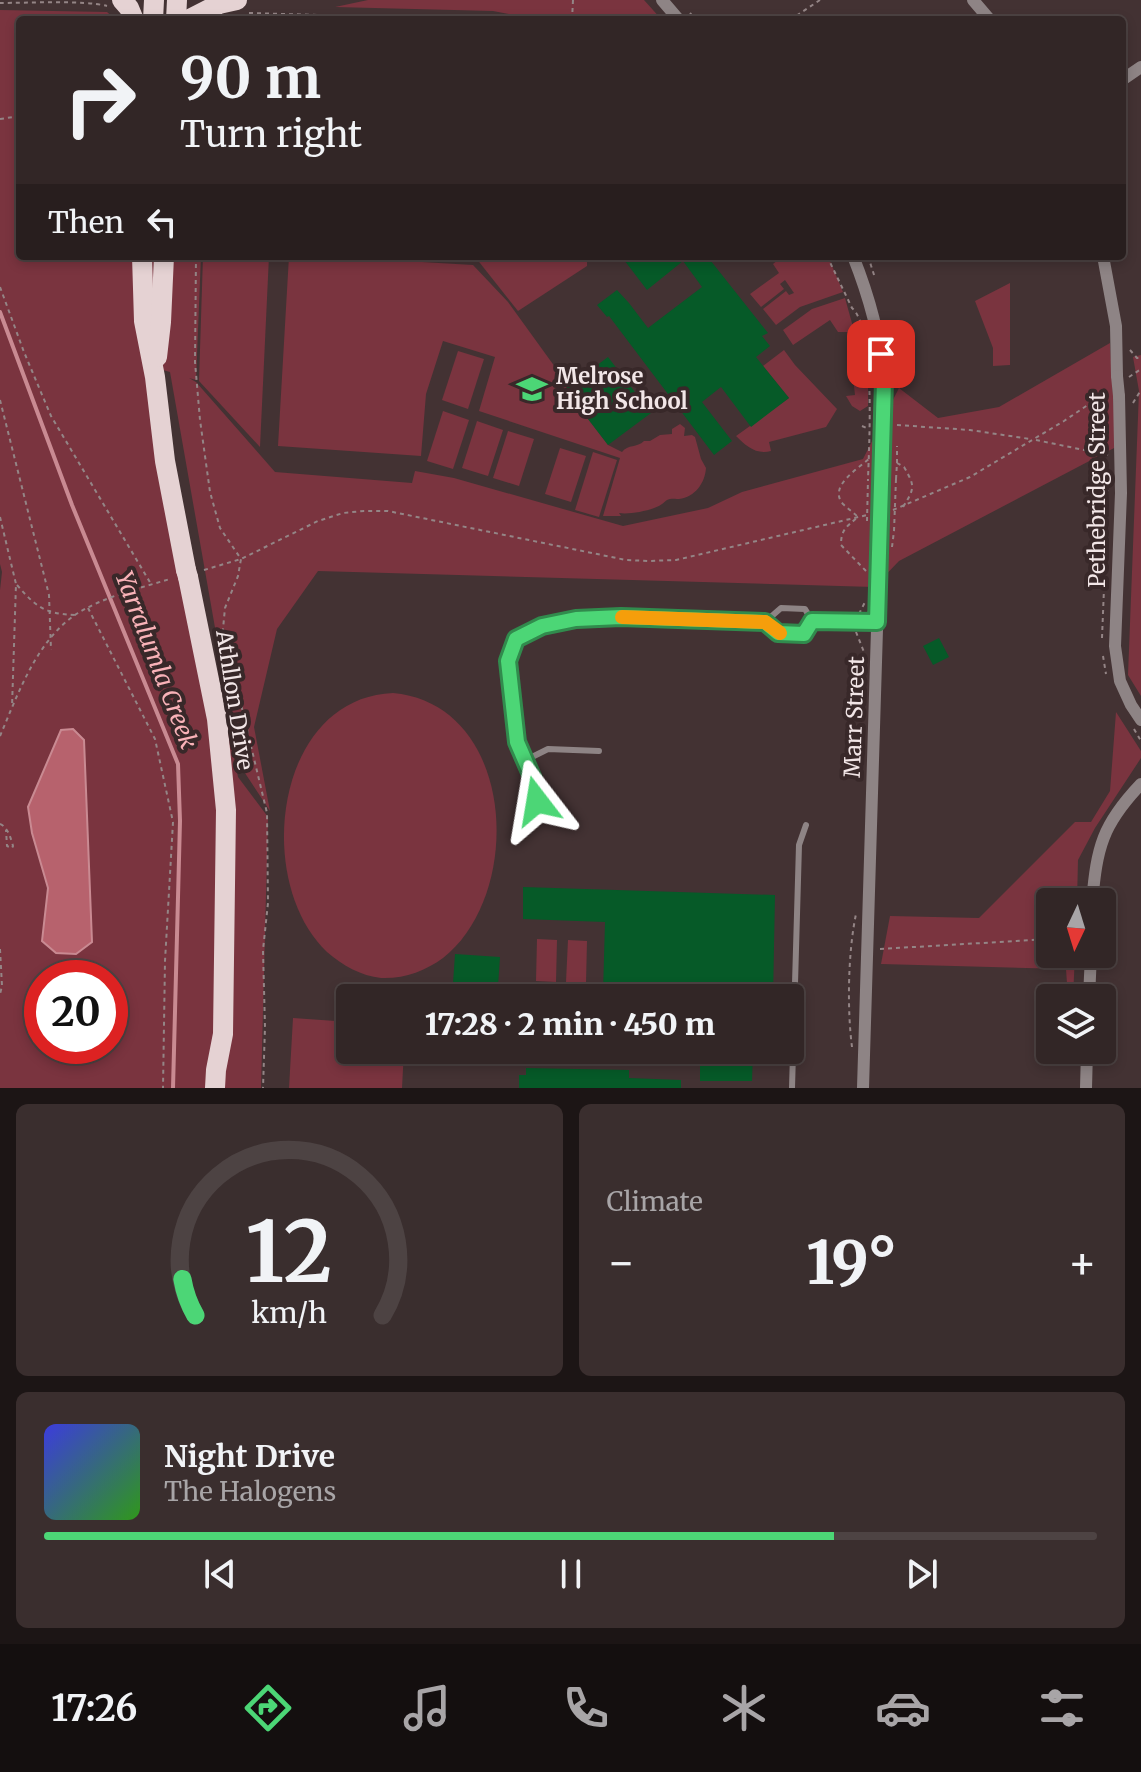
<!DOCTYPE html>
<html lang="en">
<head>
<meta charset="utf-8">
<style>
  :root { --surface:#322626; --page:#3a2e2e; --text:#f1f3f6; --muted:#a8a5a7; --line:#4d4343; --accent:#4cd676 }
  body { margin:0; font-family:Merriweather,serif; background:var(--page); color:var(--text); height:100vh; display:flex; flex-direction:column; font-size:30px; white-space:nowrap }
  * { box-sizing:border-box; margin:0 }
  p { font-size:26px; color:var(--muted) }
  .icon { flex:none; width:44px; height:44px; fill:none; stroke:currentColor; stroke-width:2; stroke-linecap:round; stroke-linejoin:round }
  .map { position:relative; height:1088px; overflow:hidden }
  .sheet { display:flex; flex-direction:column; gap:16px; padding:16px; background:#1c1515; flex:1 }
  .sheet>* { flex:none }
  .banner { position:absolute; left:16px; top:16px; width:1110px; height:244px; border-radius:8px; box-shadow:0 4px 12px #0003,0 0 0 2px var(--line); background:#322626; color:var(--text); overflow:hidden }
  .needle { width:52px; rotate:184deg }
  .fabs { position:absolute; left:1036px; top:888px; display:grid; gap:16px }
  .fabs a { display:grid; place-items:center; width:80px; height:80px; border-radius:8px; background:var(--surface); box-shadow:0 4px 12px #0003,0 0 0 2px var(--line); font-size:40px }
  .speed { position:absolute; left:24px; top:960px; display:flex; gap:16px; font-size:40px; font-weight:700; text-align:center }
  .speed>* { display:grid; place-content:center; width:104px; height:104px; border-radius:50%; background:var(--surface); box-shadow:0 4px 12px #0003,0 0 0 2px var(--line); line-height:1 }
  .speed .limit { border:12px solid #d22; background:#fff; color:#111 }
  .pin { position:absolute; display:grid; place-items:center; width:68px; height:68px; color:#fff; margin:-34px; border-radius:16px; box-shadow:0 4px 12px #0006 }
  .me { position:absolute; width:88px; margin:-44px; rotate:346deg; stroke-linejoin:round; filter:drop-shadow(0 0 6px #0008) }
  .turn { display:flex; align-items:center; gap:28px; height:168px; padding:0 32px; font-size:36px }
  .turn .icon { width:104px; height:104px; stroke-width:2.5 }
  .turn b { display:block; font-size:56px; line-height:68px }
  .then { display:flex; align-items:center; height:76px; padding:0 32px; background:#0003; gap:16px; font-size:30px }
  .big { font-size:60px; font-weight:800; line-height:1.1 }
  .sheet .tile { flex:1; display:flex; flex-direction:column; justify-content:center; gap:12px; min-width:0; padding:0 28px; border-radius:12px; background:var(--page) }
  .sheet .dial { align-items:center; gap:0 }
  .dial svg { height:208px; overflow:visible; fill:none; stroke:var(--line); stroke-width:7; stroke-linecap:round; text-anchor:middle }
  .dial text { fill:var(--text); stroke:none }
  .song { display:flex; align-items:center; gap:24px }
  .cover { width:96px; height:96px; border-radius:12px; background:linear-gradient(135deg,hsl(240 70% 55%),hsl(110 70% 35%)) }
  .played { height:8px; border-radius:4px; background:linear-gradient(90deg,var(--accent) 75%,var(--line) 75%) }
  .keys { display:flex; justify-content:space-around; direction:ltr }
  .heat { display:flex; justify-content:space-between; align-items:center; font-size:44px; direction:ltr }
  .sheet .tiles { flex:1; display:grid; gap:16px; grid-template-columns:1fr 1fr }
  .tile:last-child { grid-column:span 2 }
  .trip { position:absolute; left:336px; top:984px; width:468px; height:80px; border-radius:8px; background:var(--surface); box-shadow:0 4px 12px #0003,0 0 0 2px var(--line); font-weight:800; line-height:80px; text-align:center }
  .dock { display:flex; height:128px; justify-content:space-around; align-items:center; background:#140f0f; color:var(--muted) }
  .dock .icon { width:56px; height:56px }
  .dock .selected { color:var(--accent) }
  .dock b { font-size:36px; color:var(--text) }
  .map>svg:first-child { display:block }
  .green { fill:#7a343f; fill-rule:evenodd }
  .water { fill:#b7626d; stroke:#c98a92; stroke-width:2 }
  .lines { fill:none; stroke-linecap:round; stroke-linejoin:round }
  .stream { stroke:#c98a92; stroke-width:4 }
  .building { fill:#065a28 }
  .path { stroke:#948586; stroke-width:2; stroke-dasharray:4 4; stroke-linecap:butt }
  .service { stroke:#8e8485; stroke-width:6 }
  .minor { stroke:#8e8485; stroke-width:12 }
  .primary { stroke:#e5d2d3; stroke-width:20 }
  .path-bridge { stroke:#948586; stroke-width:2; stroke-dasharray:4 4; stroke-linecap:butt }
  .minor-bridge { stroke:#8e8485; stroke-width:12 }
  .primary-bridge { stroke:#e5d2d3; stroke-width:20 }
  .route-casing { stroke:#318b4d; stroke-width:20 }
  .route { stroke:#4cd676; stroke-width:14 }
  .slow { stroke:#f59e0b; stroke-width:14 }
  .labels { text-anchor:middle; stroke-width:8; stroke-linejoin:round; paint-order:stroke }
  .poi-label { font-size:22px; font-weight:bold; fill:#f2e6e7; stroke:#382829; text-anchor:start }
  .street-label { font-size:22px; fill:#f2e6e7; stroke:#382829 }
  .water-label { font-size:24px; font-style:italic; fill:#f9b2b8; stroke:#382829 }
</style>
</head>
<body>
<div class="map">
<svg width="1141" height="1088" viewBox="0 0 1141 1088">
  <rect width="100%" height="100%" fill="#433233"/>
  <g class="green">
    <path d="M368,0H644L662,20H540L493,11L335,7Z"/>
    <path d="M0,10L107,12L116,20H20V256H201L196,380L189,378L196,382L275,472L412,483L415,471L454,478L623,526L708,508L742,492L863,459L899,388L938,418L999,407L1110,343L1116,447L899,561L874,587L318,571L277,629L254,727L270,811L239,764L170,372L159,369L167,428L238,777L268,817L261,1088H0V590L2,572L0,564ZM42,978H110V1046H42Z"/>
    <path d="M203,256H269L260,447L199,381Z"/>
    <path d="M289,256H319L473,265L508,302L568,385L565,389L608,445L622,452C628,444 637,448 644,441H650L660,435L672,434V429L680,424L685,428L684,436L692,435L695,437L701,459L706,468C705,483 695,497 679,499C677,499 670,498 667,500C665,501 664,503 662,504C654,510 630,515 619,513L621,516H603L620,458L479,411L495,357L443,341L426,394L421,456L278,446Z"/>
    <path d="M477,256H587V266L518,311L476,258Z"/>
    <path d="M783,256H828L843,292L800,307L776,325L763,309L786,291L789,295L794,293L785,280L780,284L784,289L761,307L750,294L779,273L773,264Z"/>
    <path d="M1010,283V365L993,366V348L975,301Z"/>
    <path d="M845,298L868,381V406L860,411L852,406L846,396L855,395L848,332H838L830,320L793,345L783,330L812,309Z"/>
    <path d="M784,350L795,365L837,409L826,427L769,442L771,451C756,455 746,446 736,436L789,398L763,366Z"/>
    <path d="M458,351L484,359L468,409L442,400Z"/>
    <path d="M1141,355V696L1128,675L1139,391L1133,357Z"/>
    <path d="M443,411L469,420L453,469L427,461Z"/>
    <path d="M477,421L503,430L488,476L462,468Z"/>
    <path d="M508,431L534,439L519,486L493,478Z"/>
    <path d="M560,448L586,456L571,502L545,494Z"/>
    <path d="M593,452L617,460L599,517L575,510Z"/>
    <path d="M393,693C515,704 526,892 443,958C425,971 404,979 381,978C361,976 342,965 327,952C253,882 274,698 393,693Z"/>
    <path d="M1116,712L1141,751V758L1095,828L1078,860L1077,902H1050V954H1075L1073,998H1068L1066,969L881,964L890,916L979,918L1075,822H1091L1110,791Z"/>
    <path d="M537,939L557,940L556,982L536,981Z"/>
    <path d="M568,940L587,941L586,983L566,982Z"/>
    <path d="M293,1018L350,1022V1050H404L402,1088H289Z"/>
  </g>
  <path class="water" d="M73,729L84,740L92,942L76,954L56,953L42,941L48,888L32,833L28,807L61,730Z"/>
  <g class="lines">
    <path class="stream" d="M0,312L72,505L178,764L180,821L173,1088"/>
  </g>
  <g class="building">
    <path d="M621,256H707L768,333L762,336L770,346L756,357L789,398L751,427L721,387L702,402L732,441L714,455L609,316L607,317L597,305L617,290L629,303L648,328L702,287L683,261L647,290Z"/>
    <path d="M608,357L651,413L608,445L565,389Z"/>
    <path d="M939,638L949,657L933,665L923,646Z"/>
    <path d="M523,887L775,895L773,998H634V994L603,993L605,922L523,919Z"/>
    <path d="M455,954L500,957L498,986H503L502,998H452Z"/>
    <path d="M700,1050H753L752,1081H700Z"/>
    <path d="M526,1068L629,1070V1078L681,1080V1088H519V1075H526Z"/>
  </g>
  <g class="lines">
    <g class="path">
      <path d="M0,3C27,3 84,0 107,6"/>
      <path d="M249,13L496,20"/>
      <path d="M690,13L696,20"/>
      <path d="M572,20L573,0"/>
      <path d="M790,20L820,0"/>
      <path d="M0,119L20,116"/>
      <path d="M196,256L195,362L200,420L210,492L220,528L241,559L238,576L225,608L223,629L267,813L268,903L263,950L265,1027L263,1088"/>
      <path d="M827,256L852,308C876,329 869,445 868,479"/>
      <path d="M868,256L875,278"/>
      <path d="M0,287L24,352L51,416L151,584"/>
      <path d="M1130,350L1137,358H1141"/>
      <path d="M1129,377L1141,369"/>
      <path d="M0,400L49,595L51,650"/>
      <path d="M1133,403L1141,390"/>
      <path d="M897,425L970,430L1030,439"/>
      <path d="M862,426L869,429"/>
      <path d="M1036,440L1108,455"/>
      <path d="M897,463V446"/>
      <path d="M896,479L897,463L904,467C915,486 915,488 903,507"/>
      <path d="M893,510L970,477L1064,421L1107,392"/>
      <path d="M0,517L16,584L12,707"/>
      <path d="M892,547L894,531"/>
      <path d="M204,570L241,559L318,521L343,513L364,511H388L626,560L649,561L676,560L867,515"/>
      <path d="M866,571L841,545C841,530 846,527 858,517C853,512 848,509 843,504C828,487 857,469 869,459"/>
      <path d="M17,585C36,607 45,614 75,615"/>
      <path d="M88,608L155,739L173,822L165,961L163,1088"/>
      <path d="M859,614L865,602"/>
      <path d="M856,632L864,652"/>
      <path d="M1102,638L1108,489"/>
      <path d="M1103,656L1106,674"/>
      <path d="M1134,729L1141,741"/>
      <path d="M0,736C18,694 37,639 78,613C106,596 140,588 170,579"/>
      <path d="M0,824C8,827 11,839 13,846L12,848L7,846L6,830"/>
      <path d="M0,949L2,986L0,994"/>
      <path d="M880,949L1050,939"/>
      <path d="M852,1047C847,1009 848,952 856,914"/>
    </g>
    <g class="service">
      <path d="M765,622L781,608L805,609L812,621"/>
      <path d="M526,760L548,749L599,751"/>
      <path d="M537,801L533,779L517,742L508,661L516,639L542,626L576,619L621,617L765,622L778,633L804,634L812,621L877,622"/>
      <path d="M792,1088L799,845L806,825"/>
    </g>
    <g class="minor">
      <path d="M662,0L679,20"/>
      <path d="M973,0L990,20"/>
      <path d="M1122,80L1141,67"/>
      <path d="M853,256C869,296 880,335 884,378C887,410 883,447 882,479"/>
      <path d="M1103,256L1116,326L1117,376"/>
      <path d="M1119,396L1121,493L1115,646L1120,681L1131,705L1141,720"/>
      <path d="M1092,902C1097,847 1102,825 1141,784"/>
      <path d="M1089,998L1091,954"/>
      <path d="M863,1088L880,531"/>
      <path d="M1086,1088L1087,1050"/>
    </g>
    <g class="primary">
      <path d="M122,0L129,8L134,20"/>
      <path d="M153,20L154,0"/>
      <path d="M176,20L177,0"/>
      <path d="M188,20L219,4L237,0"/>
      <path d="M142,256L144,321L155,377L165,461L186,570"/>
      <path d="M157,357L161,322L164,256"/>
      <path d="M188,577L217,719L226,810L223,1034L216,1070L215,1088"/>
    </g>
    <g class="path-bridge">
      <path d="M867,521L868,479"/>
      <path d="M894,531L896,479"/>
    </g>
    <g class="minor-bridge">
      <path d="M1117,376L1119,396"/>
      <path d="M880,531L882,479"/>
    </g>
    <path class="primary-bridge" d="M186,570L188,577"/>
  </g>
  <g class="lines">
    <g class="route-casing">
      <path id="route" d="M537,801L533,779L517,742L508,661L516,639L542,626L576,619L621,617L765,622L778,633L804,634L812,621L877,622L884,381L881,354"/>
    </g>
    <use href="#route" class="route"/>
    <path class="slow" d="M622,617L765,622L780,633"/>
  </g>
  <defs>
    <g id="school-bare" transform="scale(2.4)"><path d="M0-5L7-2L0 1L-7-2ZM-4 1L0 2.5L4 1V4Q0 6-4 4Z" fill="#4cd676" stroke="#382829" stroke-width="2.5" paint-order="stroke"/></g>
  </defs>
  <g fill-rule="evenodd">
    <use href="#school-bare" x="532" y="389"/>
  </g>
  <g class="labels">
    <g class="poi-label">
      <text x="556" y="384">Melrose<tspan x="556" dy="25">High School</tspan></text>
    </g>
    <g class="street-label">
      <text transform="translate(1097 490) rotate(-90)" y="8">Pethebridge Street</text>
      <text transform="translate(235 700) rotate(81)" y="8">Athllon Drive</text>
      <text transform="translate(854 717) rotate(-88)" y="8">Marr Street</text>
    </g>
    <g class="water-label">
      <text transform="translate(156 660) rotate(69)" y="8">Yarralumla Creek</text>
    </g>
  </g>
</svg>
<div class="fabs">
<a><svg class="needle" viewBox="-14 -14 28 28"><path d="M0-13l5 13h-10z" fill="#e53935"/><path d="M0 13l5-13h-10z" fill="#a8a5a7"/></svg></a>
<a><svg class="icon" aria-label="layers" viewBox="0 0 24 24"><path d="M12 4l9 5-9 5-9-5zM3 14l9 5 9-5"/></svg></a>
</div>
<div class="speed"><div class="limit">20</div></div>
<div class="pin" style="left:881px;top:354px;background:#d93025"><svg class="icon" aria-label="arrive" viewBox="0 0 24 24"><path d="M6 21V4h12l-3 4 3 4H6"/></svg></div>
<svg class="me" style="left:537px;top:801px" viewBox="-20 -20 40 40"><path d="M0-17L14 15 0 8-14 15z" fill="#4cd676" stroke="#fff" stroke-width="4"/></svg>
<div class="trip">17:28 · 2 min · 450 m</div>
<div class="banner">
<div class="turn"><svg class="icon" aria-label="right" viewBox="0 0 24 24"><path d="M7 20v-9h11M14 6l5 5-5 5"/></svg><div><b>90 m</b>Turn right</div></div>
<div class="then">Then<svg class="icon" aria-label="left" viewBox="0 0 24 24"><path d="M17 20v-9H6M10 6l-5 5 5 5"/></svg></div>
</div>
</div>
<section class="sheet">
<div class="tiles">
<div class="tile dial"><svg viewBox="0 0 100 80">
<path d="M14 69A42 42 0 1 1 86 69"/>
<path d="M14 69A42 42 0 0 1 9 55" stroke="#4cd676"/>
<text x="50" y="56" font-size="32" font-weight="700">12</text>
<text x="50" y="72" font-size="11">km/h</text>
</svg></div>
<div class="tile"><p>Climate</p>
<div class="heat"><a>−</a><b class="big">19°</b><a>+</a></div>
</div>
<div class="tile">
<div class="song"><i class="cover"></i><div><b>Night Drive</b><p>The Halogens</p></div></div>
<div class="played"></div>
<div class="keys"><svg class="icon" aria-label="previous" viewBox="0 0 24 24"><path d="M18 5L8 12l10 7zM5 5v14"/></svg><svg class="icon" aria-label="pause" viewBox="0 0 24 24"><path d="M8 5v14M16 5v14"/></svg><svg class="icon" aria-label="next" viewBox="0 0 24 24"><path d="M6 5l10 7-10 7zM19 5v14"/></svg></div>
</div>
</div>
</section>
<nav class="dock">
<b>17:26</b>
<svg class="icon selected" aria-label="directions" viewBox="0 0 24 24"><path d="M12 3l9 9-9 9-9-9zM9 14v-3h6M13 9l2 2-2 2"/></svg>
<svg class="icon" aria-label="music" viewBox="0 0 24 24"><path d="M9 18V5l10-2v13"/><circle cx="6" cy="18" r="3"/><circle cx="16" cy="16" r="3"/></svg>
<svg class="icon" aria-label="phone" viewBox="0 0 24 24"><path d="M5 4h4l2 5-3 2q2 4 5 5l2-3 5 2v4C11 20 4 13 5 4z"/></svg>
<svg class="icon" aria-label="climate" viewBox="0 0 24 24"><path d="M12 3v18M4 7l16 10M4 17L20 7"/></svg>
<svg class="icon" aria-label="car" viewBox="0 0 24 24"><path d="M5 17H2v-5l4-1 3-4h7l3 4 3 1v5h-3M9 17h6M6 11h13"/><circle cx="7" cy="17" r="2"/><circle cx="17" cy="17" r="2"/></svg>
<svg class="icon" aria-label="filters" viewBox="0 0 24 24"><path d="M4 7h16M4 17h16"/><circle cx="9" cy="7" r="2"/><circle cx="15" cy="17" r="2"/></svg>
</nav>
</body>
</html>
